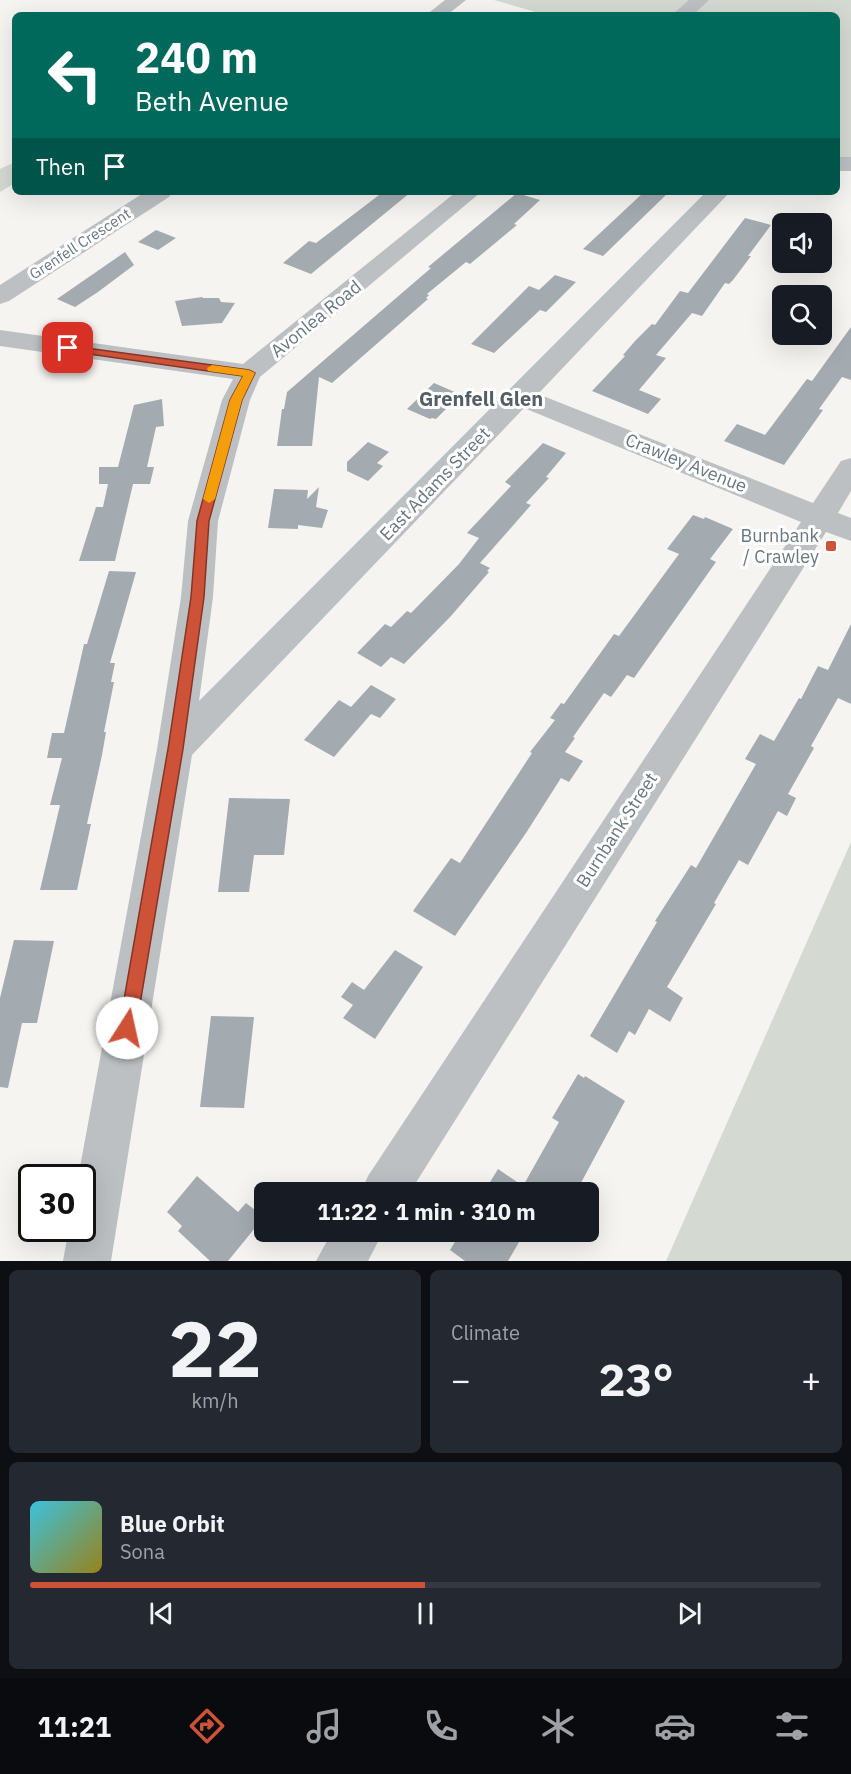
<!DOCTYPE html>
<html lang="en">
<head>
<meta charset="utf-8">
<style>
  :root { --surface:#171b24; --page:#242831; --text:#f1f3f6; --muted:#9ea1a6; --line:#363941; --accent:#ce5238 }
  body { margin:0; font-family:"IBM Plex Sans",sans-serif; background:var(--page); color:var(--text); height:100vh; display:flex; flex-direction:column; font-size:22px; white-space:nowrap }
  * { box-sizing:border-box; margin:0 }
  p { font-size:20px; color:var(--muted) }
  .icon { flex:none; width:33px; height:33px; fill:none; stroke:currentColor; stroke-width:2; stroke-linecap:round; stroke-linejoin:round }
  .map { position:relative; height:1261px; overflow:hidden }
  .side { display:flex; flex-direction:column; gap:9px; padding:9px; background:#0d0f14; flex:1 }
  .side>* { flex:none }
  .guide { position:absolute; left:12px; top:12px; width:828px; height:183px; border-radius:9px; box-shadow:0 6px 24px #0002; background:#00695c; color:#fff; overflow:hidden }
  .buttons { position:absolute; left:772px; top:213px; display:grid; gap:12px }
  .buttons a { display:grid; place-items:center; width:60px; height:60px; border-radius:9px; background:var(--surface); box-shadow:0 6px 24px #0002; font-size:30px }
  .speed { position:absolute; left:18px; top:1164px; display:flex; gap:12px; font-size:30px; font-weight:700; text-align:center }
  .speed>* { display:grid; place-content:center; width:78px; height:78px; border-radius:50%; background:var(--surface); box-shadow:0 6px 24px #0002; line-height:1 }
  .speed .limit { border:3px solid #111; border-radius:9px; background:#fff; color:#111 }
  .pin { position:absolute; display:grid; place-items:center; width:51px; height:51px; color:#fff; margin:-26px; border-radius:12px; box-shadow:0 3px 9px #0006 }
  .me { position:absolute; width:66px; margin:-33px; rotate:10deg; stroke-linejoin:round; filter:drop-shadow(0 0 4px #0008) }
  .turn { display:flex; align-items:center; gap:21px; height:126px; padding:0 24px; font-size:27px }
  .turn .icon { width:78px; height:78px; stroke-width:2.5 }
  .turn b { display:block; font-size:42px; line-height:51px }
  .then { display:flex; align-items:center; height:57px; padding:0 24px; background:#0003; gap:12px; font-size:22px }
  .big { font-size:45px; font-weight:700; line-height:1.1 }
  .side .card { flex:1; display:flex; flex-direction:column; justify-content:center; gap:9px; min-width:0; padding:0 21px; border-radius:9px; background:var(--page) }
  .side .dial { align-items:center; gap:0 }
  .dial b { font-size:78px; line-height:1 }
  .song { display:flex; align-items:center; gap:18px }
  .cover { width:72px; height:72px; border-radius:9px; background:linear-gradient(135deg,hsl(190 70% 55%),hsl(50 70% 35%)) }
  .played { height:6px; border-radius:3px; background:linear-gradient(90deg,var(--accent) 50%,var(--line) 50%) }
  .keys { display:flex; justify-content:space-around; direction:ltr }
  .heat { display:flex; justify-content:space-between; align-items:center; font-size:33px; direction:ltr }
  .side .tiles { flex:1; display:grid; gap:9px; grid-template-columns:1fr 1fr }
  .card:last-child { grid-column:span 2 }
  .trip { position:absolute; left:254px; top:1182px; width:345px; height:60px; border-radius:9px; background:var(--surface); box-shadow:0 6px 24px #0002; font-weight:700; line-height:60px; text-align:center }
  .menu { display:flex; height:96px; justify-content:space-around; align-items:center; background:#090b0e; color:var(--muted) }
  .menu .icon { width:42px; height:42px }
  .menu .current { color:var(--accent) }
  .menu b { font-size:27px; color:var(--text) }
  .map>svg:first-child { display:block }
  .green { fill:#d4d9d1 }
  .building { fill:#a4abb0 }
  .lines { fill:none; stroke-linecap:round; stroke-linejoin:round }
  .minor { fill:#bcc0c3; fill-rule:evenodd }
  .route { fill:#ce5238; stroke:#863524; stroke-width:1.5 }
  .slow { fill:#f59e0b }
  .poi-dot { fill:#ce5238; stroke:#fff; stroke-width:2 }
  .labels { text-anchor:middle; stroke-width:6; stroke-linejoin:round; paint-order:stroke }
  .far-street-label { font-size:15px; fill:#67767f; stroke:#fff }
  .street-label { font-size:18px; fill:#67767f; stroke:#fff }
  .poi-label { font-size:18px; fill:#67767f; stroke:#fff; text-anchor:end }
  .neighbourhood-label { font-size:20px; font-weight:bold; fill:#545e65; stroke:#fff }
</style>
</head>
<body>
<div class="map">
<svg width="851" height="1261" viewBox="0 0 851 1261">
  <rect width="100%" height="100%" fill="#f5f4f1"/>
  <g class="green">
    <path d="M494,0H851V159H837V15H546Z"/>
    <path d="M15,162V183L0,192V169Z"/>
    <path d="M851,842V1261H666Z"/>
  </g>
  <g class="building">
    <path d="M383,192H411L311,274L283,263L309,241L316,243Z"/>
    <path d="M644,192H669L603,256L583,249Z"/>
    <path d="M517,193L540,200L514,224L517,225L470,264L466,262L427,294L429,295L426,298L428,299L332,383L319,377L312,446H277L282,409H284L287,392L431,268L428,267Z"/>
    <path d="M745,218L771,225L748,256H751L733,280L729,284L725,283L702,316L692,313L656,355L666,358L639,390L661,399L648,414L592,391L625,356L623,355L635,341L652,324L655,325L680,291L688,293Z"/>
    <path d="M156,230L176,238L158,250L138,242Z"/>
    <path d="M125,252L134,265L98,292L75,307L57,299Z"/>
    <path d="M555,275L576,282L546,312L540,310L494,353L471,344L529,286L539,290Z"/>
    <path d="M202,297L203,298H219L221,302L235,303L222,323L182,326L175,301Z"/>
    <path d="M851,327V380L842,377L819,409L823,410L784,465L724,441L737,424L765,435L807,379L812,381Z"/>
    <path d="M434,383L457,393L447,401L452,403L436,419L432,418L430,419L407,409Z"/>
    <path d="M162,399L164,426L156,427L147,467H154L150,484H133L115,561H79L96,507H103L108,484H99V467H118L134,405Z"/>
    <path d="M368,442L389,452L377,463L383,466L368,481L347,471V462Z"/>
    <path d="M543,443L566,453L546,477L549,478L526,503L531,505L480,563L490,568L487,571L489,572L451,616L404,664L391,657L381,667L357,653L385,624L391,627L407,611L411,613L459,564L479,538L467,533L511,486L505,482Z"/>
    <path d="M319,487L316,507L328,510L322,528L298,525V529L268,528L274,489L308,490L307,499Z"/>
    <path d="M693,515L704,519L705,517L733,529L710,559L716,562L634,678L627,675L611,697L604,693L573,737L575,738L565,752L583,761L569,782L561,778L526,833L455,936L413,911L451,858L460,863L532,753L530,752L555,720L550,718L561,703L564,704L614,634L619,636L679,554L667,549Z"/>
    <path d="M109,571L136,572L110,663H115L111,682H114L104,732H106L102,755L87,824H91L77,890H40L60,805H50L62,758H47L52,733H64L84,644H87Z"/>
    <path d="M851,624V704L838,698L811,746L814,748L788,794L796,798L787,816L778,811L748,865L739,860L714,903L716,904L667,987L683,998L670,1022L649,1009L635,1035L629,1031L617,1053L590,1036L657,922L655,921L691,865L696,868L756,764L745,759L760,734L774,741L799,698L801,699L818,666L828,670Z"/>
    <path d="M371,685L396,699L380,718L371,714L334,757L304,740L339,700L351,707Z"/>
    <path d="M229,798L290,799L284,855H254L249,892H218Z"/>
    <path d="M14,940L54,941L37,1023H22L8,1088L0,1087V998Z"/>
    <path d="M395,950L423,967L375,1039L343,1018L353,1005L341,997L352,982L364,990Z"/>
    <path d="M211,1016L254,1017L244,1108L200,1107Z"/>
    <path d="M578,1074L584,1078L585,1076L625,1101L576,1192H484L498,1169L523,1186L559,1122L552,1118Z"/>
    <path d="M197,1176L238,1212L246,1203L264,1217L228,1261H210L178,1231L182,1226L167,1212Z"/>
    <path d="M461,1232H525L508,1261H465L450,1250Z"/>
  </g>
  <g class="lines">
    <g class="minor">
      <path d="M445,0H466L447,15H426Z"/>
      <path d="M689,0H709L693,15H672Z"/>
      <rect x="837" y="157" width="14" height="14"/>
      <path d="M145,192H172L169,197L9,301L0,304V285Z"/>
      <path d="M456,192H481L260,377L250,400L218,521L213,597L199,701L706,192H730L538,394L813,503L841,461L851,458V491L838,513L851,518V541L826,532L410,1192H361L368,1176L801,522L524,408L192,755L111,1261H63L69,1228H82V1178H78L157,749L181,597L188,521L222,400L233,379L0,346V330L243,364Z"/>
      <path d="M332,1232H383L368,1261H316Z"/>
    </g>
  </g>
  <path class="route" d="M64,345L249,370L255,373L242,400L209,521L204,597L183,749L136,1028L134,1034L127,1037L121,1034L119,1028L168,749L191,597L197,521L230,400L243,376L68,351L63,348Z"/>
  <path class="slow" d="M212,365L249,370L255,373L242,400L215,499L209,503L203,499L230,400L243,376L208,371L207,368Z"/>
  <rect class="poi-dot" x="825" y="540" width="12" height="12" rx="3"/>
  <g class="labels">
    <g class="far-street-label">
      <text transform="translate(80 244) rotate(-33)" y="5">Grenfell Crescent</text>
    </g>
    <g class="street-label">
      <text transform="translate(316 319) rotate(-39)" y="6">Avonlea Road</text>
      <text transform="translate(686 463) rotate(22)" y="6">Crawley Avenue</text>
      <text transform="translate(435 484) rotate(-46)" y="6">East Adams Street</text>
      <text transform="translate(617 830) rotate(-57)" y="6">Burnbank Street</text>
    </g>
    <g class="poi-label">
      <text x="819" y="542">Burnbank<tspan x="819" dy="21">/ Crawley</tspan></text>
    </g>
    <g class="neighbourhood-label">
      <text x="481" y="406">Grenfell Glen</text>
    </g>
  </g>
</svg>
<div class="buttons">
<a><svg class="icon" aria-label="sound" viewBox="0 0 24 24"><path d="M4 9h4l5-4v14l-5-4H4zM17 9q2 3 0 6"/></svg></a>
<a><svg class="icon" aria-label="search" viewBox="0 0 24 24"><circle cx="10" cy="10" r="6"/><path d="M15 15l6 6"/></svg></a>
</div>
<div class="speed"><div class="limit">30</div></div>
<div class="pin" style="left:68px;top:348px;background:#d93025"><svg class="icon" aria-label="arrive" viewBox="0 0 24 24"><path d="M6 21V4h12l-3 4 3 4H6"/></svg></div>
<svg class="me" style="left:127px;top:1028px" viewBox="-20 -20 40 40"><circle r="19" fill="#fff"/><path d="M0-13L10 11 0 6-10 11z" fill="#ce5238"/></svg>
<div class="trip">11:22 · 1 min · 310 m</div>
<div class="guide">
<div class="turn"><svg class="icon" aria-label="left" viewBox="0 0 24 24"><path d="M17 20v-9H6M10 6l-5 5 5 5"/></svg><div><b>240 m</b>Beth Avenue</div></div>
<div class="then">Then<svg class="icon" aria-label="arrive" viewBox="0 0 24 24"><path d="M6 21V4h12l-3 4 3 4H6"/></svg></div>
</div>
</div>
<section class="side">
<div class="tiles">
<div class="card dial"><b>22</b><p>km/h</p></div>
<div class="card"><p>Climate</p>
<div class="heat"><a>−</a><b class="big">23°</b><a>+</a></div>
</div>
<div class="card">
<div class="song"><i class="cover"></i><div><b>Blue Orbit</b><p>Sona</p></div></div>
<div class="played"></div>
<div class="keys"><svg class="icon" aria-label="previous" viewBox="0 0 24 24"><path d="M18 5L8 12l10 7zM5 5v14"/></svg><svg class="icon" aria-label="pause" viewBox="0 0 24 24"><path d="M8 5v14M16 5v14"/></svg><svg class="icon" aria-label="next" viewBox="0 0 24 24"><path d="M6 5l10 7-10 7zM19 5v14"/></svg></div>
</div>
</div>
</section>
<nav class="menu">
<b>11:21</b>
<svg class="icon current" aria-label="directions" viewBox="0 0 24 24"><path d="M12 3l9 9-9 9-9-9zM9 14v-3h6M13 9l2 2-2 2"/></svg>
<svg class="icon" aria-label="music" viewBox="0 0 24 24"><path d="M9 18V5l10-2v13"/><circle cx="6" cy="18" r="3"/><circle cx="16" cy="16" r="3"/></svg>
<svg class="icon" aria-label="phone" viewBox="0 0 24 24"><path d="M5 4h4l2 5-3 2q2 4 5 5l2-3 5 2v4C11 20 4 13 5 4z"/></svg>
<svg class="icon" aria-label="climate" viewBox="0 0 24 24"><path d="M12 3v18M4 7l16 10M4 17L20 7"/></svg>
<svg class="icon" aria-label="car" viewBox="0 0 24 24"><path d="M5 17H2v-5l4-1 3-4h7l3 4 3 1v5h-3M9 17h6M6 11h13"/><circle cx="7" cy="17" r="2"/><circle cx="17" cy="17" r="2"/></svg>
<svg class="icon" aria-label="filters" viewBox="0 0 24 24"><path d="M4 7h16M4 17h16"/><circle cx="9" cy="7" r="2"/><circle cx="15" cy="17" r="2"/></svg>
</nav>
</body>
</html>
